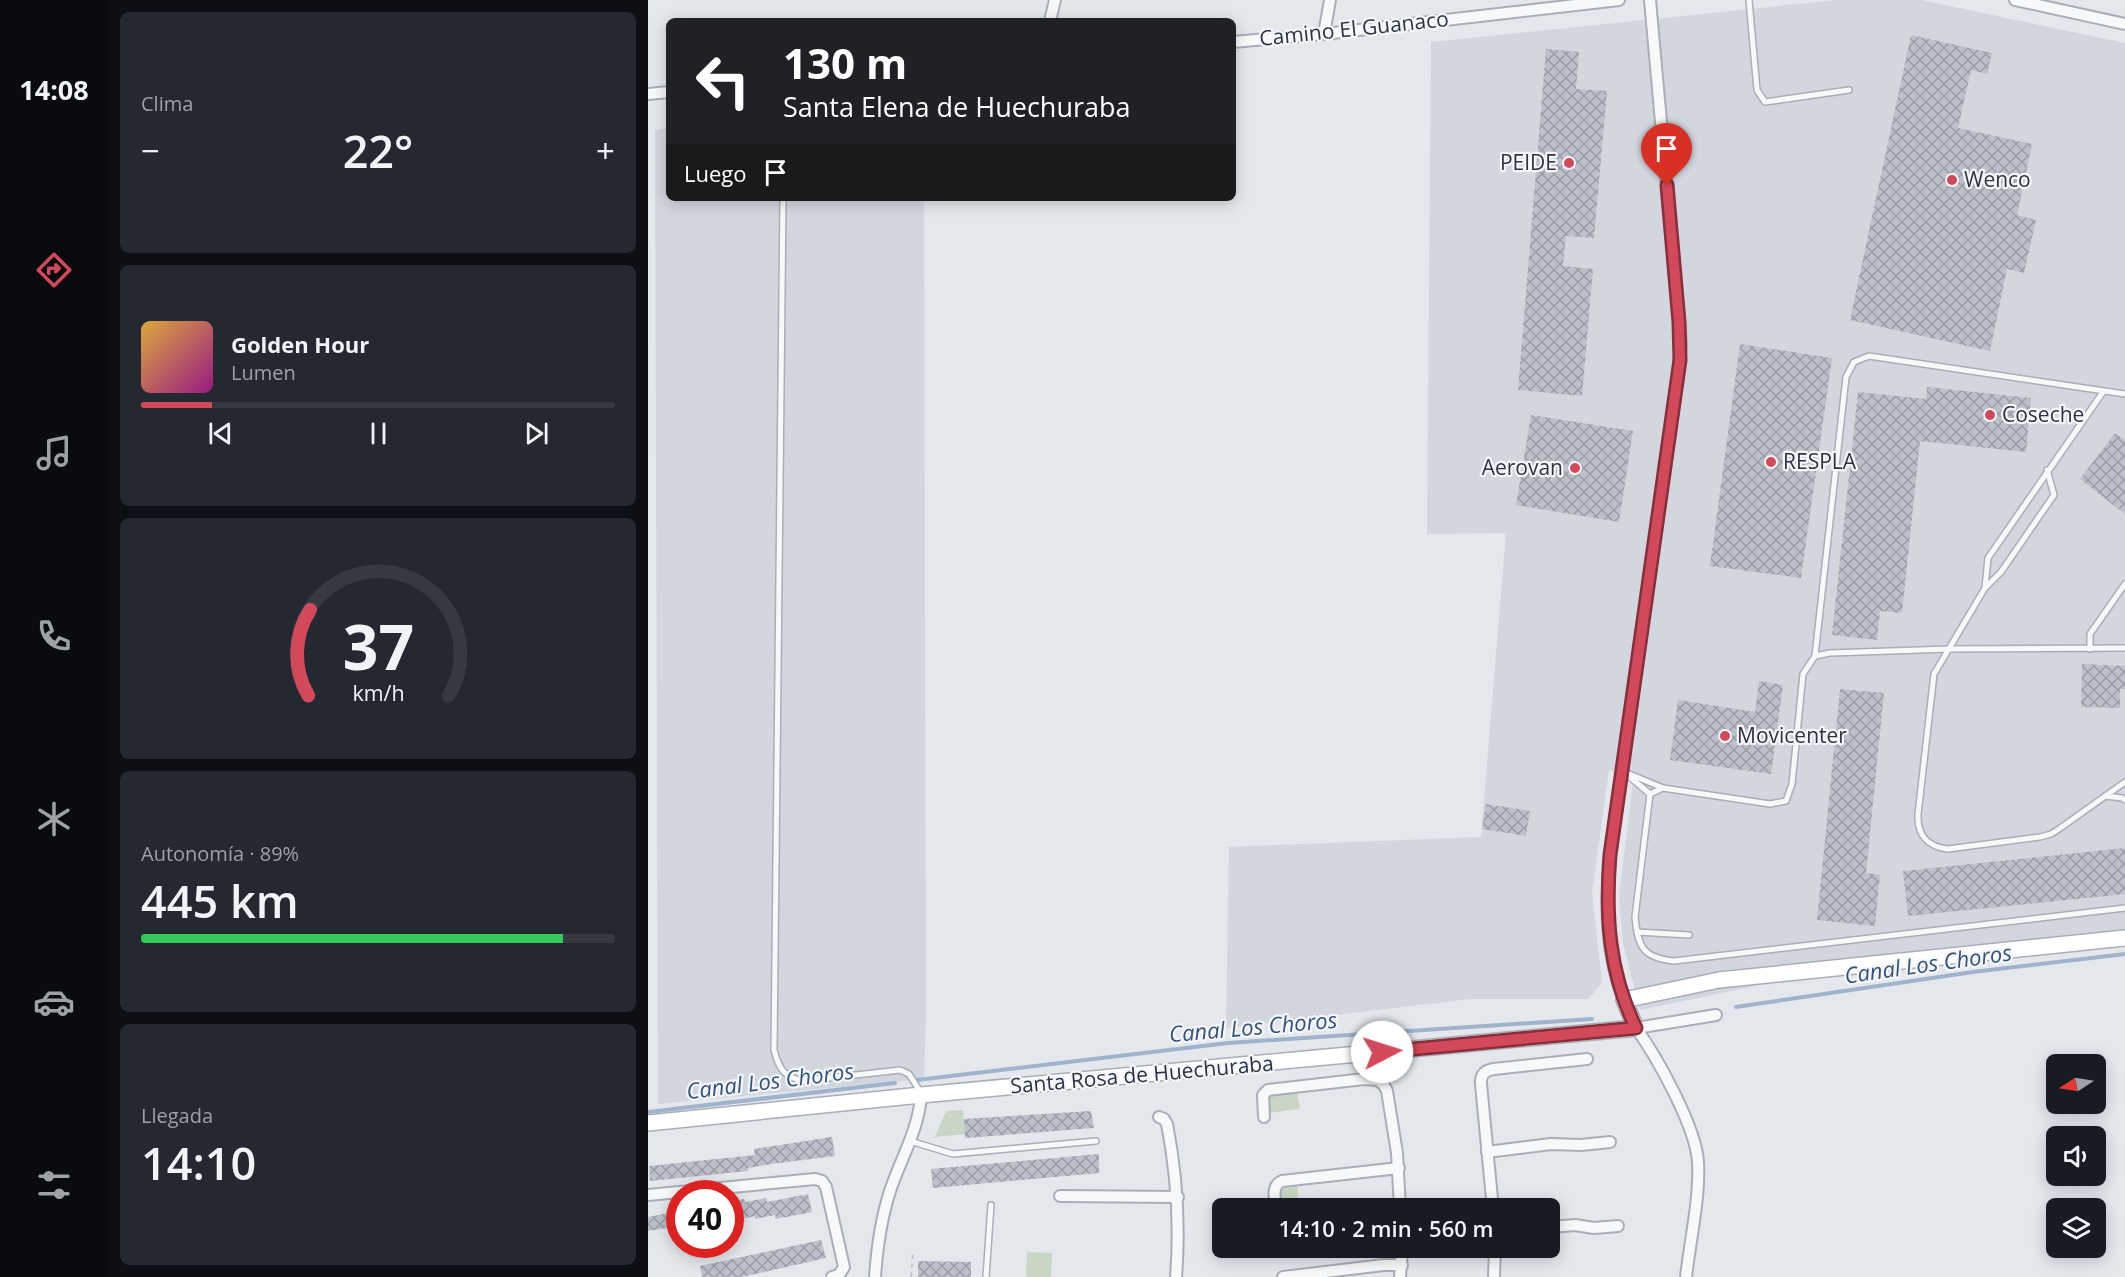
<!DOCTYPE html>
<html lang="es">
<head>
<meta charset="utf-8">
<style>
  :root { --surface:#171b24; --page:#242831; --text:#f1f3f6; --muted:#9ea1a6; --line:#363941; --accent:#d1495b }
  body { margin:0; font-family:"Open Sans",sans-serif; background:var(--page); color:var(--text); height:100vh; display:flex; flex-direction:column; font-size:22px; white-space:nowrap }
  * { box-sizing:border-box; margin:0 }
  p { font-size:20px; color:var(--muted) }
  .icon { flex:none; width:33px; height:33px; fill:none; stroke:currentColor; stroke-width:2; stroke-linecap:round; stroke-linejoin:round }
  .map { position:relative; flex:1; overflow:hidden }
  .details { display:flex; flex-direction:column; gap:12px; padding:12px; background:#0d0f14; width:540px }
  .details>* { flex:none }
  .hud { position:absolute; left:18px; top:18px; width:570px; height:183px; border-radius:9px; box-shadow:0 3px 15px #0003; background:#202124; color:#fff; overflow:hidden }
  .needle { width:39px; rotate:258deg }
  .tools { position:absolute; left:1398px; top:1054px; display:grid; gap:12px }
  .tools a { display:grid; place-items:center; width:60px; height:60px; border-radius:9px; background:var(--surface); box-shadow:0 3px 15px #0003; font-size:30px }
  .speed { position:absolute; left:18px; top:1180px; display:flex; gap:12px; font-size:30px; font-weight:700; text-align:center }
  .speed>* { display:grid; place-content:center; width:78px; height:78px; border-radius:50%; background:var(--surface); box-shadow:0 3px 15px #0003; line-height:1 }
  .speed .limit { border:9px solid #d22; background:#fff; color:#111 }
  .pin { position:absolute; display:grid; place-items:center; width:51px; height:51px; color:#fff; margin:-62px -26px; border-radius:50% 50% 50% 0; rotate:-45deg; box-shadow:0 0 6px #0007 }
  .pin .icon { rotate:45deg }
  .me { position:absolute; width:66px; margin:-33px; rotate:85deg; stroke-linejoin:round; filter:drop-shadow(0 0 4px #0008) }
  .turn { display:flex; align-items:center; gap:21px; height:126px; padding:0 18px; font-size:27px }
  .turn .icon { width:78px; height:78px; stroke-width:2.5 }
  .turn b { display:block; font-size:42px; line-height:51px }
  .then { display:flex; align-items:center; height:57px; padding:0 18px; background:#0003; gap:12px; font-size:22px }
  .big { font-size:45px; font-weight:600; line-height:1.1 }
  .details .widget { flex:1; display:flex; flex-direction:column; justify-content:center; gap:9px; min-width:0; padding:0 21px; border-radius:9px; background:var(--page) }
  .details .dial { align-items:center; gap:0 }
  .dial svg { height:156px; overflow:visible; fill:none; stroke:var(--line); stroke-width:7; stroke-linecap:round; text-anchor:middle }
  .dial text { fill:var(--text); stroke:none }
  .song { display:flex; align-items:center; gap:18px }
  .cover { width:72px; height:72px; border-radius:9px; background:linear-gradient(135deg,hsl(40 70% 55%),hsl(310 70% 35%)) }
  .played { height:6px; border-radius:3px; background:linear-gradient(90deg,var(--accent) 15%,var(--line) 15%) }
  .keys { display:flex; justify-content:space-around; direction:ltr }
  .heat { display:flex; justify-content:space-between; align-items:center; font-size:33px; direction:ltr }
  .charge { height:9px; border-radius:4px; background:linear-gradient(90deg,#34c759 89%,var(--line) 0) }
  .trip { position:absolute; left:564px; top:1198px; width:348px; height:60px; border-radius:9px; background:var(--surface); box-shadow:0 3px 15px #0003; font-weight:600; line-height:60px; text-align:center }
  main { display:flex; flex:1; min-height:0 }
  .menu { display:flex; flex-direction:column; width:108px; justify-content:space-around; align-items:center; background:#090b0e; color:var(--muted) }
  .menu .icon { width:42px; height:42px }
  .menu .selected { color:var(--accent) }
  .menu b { font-size:27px; color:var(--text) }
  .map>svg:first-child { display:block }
  .built { fill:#d2d6de }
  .green { fill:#c9d6c5 }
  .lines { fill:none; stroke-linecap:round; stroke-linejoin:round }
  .stream { stroke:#9fb4cc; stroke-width:4 }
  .building { fill:url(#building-cross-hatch) }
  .lane-casing { stroke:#a9aeb7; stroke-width:8 }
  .street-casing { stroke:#a9aeb7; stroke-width:14 }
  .secondary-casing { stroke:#a9aeb7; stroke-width:18 }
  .path { stroke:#c2c5cb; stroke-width:2; stroke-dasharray:4.5 4.5; stroke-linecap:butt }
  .lane { stroke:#f7f8fa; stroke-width:5 }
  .street { stroke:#f7f8fa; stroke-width:10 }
  .secondary { stroke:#fff; stroke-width:15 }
  .route-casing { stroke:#882f3b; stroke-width:15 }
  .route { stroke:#d1495b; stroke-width:10 }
  .poi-dot { fill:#d1495b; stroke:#f4f6f9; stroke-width:2 }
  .labels { text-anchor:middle; stroke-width:4.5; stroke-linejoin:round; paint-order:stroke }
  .street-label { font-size:21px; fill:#2b3445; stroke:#f4f6f9 }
  .poi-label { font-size:21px; fill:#2b3445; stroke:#f4f6f9; text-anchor:start }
  .water-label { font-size:22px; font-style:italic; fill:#34527a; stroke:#f4f6f9 }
</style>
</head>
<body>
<main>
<nav class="menu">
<b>14:08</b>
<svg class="icon selected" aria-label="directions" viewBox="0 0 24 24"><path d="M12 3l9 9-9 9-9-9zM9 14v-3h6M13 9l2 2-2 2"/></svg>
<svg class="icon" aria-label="music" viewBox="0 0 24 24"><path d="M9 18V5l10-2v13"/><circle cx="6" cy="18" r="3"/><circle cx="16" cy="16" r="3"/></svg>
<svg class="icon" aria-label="phone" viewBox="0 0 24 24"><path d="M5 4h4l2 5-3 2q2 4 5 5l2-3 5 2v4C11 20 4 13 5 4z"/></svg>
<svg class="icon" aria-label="climate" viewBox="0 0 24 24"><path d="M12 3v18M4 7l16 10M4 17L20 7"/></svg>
<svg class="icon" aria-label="car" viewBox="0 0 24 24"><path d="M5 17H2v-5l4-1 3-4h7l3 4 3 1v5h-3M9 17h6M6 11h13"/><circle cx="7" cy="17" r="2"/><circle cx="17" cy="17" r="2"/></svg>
<svg class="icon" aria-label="filters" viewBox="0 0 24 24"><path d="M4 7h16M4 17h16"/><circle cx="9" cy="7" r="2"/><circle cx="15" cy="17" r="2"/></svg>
</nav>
<section class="details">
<div class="widget"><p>Clima</p>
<div class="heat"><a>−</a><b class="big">22°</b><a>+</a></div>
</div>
<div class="widget">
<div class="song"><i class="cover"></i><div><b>Golden Hour</b><p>Lumen</p></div></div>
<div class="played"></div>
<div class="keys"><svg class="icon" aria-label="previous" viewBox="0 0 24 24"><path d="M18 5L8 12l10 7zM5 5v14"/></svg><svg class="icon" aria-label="pause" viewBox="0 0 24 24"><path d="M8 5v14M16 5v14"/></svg><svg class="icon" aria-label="next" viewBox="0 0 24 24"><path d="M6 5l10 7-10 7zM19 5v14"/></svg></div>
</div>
<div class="widget dial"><svg viewBox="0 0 100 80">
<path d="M14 69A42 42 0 1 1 86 69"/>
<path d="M14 69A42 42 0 0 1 15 25" stroke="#d1495b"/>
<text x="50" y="56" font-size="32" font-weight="700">37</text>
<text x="50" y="72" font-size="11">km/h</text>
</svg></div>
<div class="widget"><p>Autonomía · 89%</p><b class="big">445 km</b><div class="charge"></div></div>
<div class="widget"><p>Llegada</p><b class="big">14:10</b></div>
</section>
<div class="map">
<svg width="1477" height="1277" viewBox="0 0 1477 1277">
  <defs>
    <pattern id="building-cross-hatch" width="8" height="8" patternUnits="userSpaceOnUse" patternTransform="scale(1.5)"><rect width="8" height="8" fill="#bbc0ca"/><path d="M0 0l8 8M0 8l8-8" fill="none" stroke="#989da6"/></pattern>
  </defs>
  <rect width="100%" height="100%" fill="#e4e7ec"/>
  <g class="built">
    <path d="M1189,0H1273L1477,43V942L1112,985L992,1010L975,943L971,896L986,774L961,770L944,893L954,983L940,999H822L578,1028L581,847L833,837L858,533L779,534L783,42Z"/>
    <path d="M21,128V198H276L278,1015L276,1079L10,1104L7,130Z"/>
  </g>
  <g class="green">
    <path d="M649,1091L652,1109L621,1113L618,1095Z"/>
    <path d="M315,1110L317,1134L287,1137L298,1111Z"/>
    <path d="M649,1186L652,1209H633L630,1189Z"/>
    <path d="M379,1252L404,1253L403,1277H378Z"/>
  </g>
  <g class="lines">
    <g class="stream">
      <path d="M1088,1007L1325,972L1477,954"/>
      <path d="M269,1080L580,1043L944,1019"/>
      <path d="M0,1112L247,1083"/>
    </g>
  </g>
  <g class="building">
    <path d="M1263,35L1344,53L1339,74L1323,70L1310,128L1384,144L1369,215L1388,220L1376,273L1359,269L1342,351L1202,320Z"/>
    <path d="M898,49L931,52L928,89L959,91L946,238L918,236L915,266L945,269L934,396L870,390Z"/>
    <path d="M1092,344L1184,358L1153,578L1062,566Z"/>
    <path d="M1279,387L1383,398L1378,452L1272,441L1254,613L1232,611L1229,640L1184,635L1210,392L1278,399Z"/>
    <path d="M883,415L985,431L971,522L868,505Z"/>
    <path d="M1467,433L1477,440V514L1432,479Z"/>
    <path d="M1434,664L1477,666V689H1472V708L1433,707Z"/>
    <path d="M1111,681L1135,685L1123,774L1022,760L1030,700L1107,712Z"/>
    <path d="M1192,689L1236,693L1218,873L1232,875L1227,926L1169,920Z"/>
    <path d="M838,804L882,811L878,836L834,829Z"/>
    <path d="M1477,848V894L1260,916L1255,871Z"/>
    <path d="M443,1111L446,1128L317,1138L316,1119Z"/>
    <path d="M184,1137L187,1156L123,1164L100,1168V1171L2,1181L1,1166L107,1155L106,1149Z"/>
    <path d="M451,1154V1173L285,1188L283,1169Z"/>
    <path d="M160,1194L164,1212L128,1219L127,1215L107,1219V1216L85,1221L82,1202L96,1199L97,1202L118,1198L119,1202Z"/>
    <path d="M32,1211V1226L0,1231V1217Z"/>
    <path d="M173,1240L178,1258L94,1277H54L52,1266Z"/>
    <path d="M270,1261L323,1262V1277H270Z"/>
  </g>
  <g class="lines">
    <g class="lane-casing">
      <g id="lane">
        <path d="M1101,0L1109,90L1117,102L1201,90"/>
        <path d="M135,198L126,1050C131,1069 136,1077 155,1081L252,1070L261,1074L273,1093"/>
        <path d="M1399,470L1406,495L1353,572L1337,588L1286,674L1270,814C1269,834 1279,847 1300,849L1392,837L1403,834L1411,829L1477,782"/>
        <path d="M1337,588L1340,558L1455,392"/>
        <path d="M1442,649V634L1477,584"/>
        <path d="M1167,656L1182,653L1302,649L1477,648"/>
        <path d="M974,771L1015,788L1122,804L1138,801L1144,784L1155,674L1167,656L1198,377L1206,362L1221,356L1477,394"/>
        <path d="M983,778L1002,794"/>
        <path d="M1015,788L1002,794L987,917C990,946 994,958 1026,961L1477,908"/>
        <path d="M1457,796L1474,798L1477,800"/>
        <path d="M989,932L1041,935"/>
        <path d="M262,1141L305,1154L448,1141"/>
        <path d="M338,1277L343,1205"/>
      </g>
    </g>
    <g class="street-casing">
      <g id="street">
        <path d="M1367,0L1477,24"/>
        <path d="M402,21L407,0"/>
        <path d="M676,34L682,0"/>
        <path d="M585,42L676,34L971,0"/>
        <path d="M0,94L21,92"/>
        <path d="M976,1000C957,954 958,904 962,855L1030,375L1033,343L1002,0"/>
        <path d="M511,1117L516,1119L519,1124C529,1175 532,1225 528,1277"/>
        <path d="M616,1117L615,1095L620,1090L716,1079L730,1080L736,1085L739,1091L749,1153L752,1209"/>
        <path d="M839,1152L903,1144L933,1145L962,1142"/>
        <path d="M0,1195L167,1179L174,1181L178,1187L196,1267L191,1275L184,1277"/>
        <path d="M412,1196L530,1197"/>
        <path d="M628,1209C627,1198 623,1186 634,1181L751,1168"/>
        <path d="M845,1209L833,1084C832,1074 838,1070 846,1069L939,1059"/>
        <path d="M902,1227L927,1225L946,1228L970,1226"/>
        <path d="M227,1277C229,1248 233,1219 242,1191C253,1158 271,1129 273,1095"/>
        <path d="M635,1277L736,1265H754"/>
        <path d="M752,1277L754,1248"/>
        <path d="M846,1277L847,1248"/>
        <path d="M1038,1277C1042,1241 1052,1198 1050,1162C1048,1127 1009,1057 988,1028L1068,1015"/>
      </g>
    </g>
    <g class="secondary-casing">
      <path id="secondary" d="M0,1123L273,1095L988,1028L976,1000L1071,980L1477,938"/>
    </g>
    <path class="path" d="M263,1277L265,1252"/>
    <use href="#lane" class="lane"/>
    <use href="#street" class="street"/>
    <use href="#secondary" class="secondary"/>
  </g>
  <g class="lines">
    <g class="route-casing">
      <path id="route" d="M734,1052L988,1028C961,973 957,916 962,855L1032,360L1031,322L1019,185"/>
    </g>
    <use href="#route" class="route"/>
  </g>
  <g class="poi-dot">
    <circle cx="921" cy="163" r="6"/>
    <circle cx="1304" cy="180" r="6"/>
    <circle cx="1342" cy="415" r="6"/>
    <circle cx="1123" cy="462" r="6"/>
    <circle cx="927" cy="468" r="6"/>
    <circle cx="1077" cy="736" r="6"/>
  </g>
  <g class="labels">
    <g class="street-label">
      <text transform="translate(706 29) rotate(-6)" y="7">Camino El Guanaco</text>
      <text transform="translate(494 1075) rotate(-5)" y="7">Santa Rosa de Huechuraba</text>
    </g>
    <g class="poi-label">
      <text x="909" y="170" text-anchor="end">PEIDE</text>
      <text x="1316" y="187">Wenco</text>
      <text x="1354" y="422">Coseche</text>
      <text x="1135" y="469">RESPLA</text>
      <text x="915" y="475" text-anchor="end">Aerovan</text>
      <text x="1089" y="743">Movicenter</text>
    </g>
    <g class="water-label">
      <text transform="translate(1280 964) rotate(-8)" y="8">Canal Los Choros</text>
      <text transform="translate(605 1027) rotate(-5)" y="8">Canal Los Choros</text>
      <text transform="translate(122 1081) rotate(-7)" y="8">Canal Los Choros</text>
    </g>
  </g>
</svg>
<div class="tools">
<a><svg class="needle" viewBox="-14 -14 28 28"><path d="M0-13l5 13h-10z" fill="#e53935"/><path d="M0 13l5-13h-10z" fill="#9ea1a6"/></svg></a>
<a><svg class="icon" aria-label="sound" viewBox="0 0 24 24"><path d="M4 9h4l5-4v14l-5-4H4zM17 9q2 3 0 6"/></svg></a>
<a><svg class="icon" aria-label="layers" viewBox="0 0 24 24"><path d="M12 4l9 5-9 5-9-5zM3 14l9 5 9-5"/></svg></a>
</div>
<div class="speed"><div class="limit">40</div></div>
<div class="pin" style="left:1019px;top:185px;background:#d93025"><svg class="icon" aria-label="arrive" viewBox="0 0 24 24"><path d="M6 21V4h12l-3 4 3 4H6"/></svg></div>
<svg class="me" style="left:734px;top:1052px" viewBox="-20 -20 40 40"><circle r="19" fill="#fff"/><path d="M0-13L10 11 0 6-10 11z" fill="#d1495b"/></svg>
<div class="trip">14:10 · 2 min · 560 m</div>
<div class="hud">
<div class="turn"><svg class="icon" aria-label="left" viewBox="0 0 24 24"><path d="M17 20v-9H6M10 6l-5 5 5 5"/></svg><div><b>130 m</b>Santa Elena de Huechuraba</div></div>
<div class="then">Luego<svg class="icon" aria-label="arrive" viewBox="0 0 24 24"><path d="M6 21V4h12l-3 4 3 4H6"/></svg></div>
</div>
</div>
</main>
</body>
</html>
